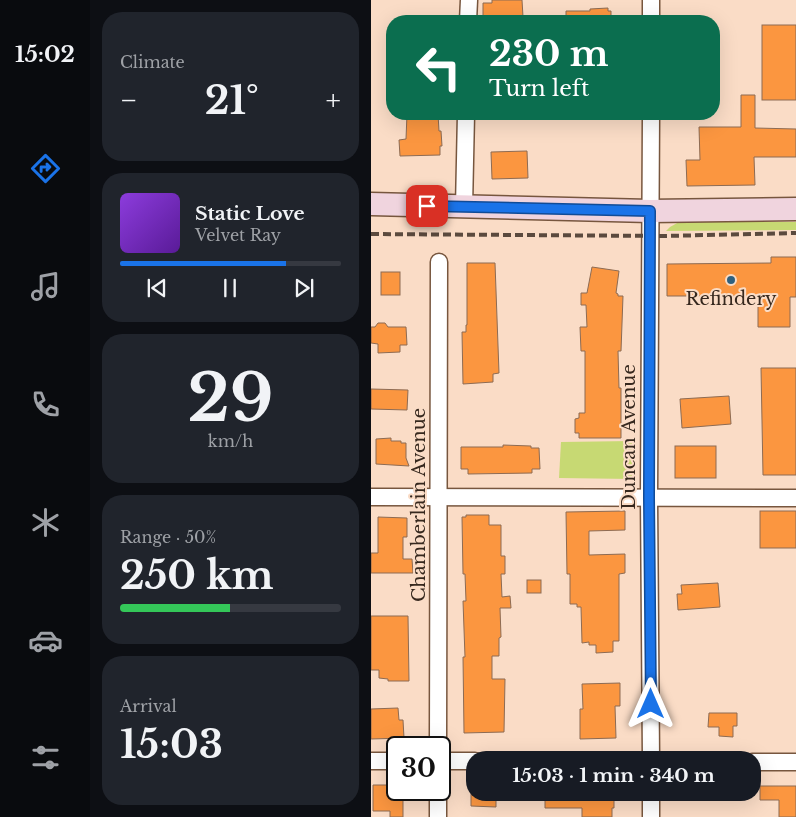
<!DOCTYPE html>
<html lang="en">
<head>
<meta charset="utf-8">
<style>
  :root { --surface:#171b24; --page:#20242c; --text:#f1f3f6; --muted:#9ea1a6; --line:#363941; --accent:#1a73e8 }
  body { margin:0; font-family:"Libre Baskerville",serif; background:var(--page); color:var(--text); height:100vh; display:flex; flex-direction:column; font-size:19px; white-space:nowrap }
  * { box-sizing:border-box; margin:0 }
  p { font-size:16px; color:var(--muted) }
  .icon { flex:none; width:28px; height:28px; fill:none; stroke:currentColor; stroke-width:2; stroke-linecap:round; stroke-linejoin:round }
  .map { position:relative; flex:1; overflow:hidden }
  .details { display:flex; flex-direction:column; gap:12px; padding:12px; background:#0d0f14; width:281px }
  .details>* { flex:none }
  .top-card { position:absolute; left:15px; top:15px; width:334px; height:105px; border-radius:20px; box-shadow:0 5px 20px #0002; background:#0b6e4f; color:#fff; overflow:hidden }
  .speed { position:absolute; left:15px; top:736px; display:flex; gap:10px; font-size:25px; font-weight:700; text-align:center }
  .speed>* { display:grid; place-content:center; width:65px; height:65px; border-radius:50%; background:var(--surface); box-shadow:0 5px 20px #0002; line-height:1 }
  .speed .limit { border:2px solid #111; border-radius:8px; background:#fff; color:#111 }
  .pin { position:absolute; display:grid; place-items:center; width:42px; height:42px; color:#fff; margin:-21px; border-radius:10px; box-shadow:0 2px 8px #0006 }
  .me { position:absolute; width:55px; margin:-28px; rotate:0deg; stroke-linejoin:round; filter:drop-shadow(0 0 4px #0008) }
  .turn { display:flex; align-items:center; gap:18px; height:105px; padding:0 20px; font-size:22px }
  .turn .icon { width:65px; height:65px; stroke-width:2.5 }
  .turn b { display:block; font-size:35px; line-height:42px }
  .big { font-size:38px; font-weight:700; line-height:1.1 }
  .details .widget { flex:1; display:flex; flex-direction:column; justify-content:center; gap:8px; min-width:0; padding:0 18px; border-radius:20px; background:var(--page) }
  .details .dial { align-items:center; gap:0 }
  .dial b { font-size:65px; line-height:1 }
  .song { display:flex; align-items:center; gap:15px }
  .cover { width:60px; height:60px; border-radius:8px; background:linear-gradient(135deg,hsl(270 70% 55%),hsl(270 70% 35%)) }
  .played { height:5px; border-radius:2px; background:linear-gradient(90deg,var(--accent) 75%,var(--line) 75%) }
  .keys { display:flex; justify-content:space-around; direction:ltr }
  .heat { display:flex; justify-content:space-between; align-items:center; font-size:28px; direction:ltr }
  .charge { height:8px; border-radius:4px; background:linear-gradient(90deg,#34c759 50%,var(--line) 0) }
  .trip { position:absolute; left:95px; top:751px; width:295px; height:50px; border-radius:20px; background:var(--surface); box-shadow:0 5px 20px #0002; font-weight:700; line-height:50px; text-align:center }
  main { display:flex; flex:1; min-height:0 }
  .tabs { display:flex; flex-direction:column; width:90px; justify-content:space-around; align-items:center; background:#090b0e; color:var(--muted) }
  .tabs .icon { width:35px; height:35px }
  .tabs .selected { color:var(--accent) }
  .tabs b { font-size:22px; color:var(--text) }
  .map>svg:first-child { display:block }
  .green { fill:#c7d973 }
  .building { fill:#fb9640; stroke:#8d6b53 }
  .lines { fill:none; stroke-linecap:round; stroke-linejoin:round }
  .street-casing { stroke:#77563e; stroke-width:19 }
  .secondary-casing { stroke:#77563e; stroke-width:25 }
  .street { stroke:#fff; stroke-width:16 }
  .secondary { stroke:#f0d4de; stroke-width:22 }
  .rail { stroke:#5b4a3e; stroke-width:4; stroke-dasharray:8 4; stroke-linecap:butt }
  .route-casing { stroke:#114b97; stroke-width:12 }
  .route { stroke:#1a73e8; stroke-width:9 }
  .poi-dot { fill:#30617f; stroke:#fadcc6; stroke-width:2 }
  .labels { text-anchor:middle; stroke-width:4; stroke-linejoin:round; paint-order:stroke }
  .poi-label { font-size:18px; fill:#36281e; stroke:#fadcc6 }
  .street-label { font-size:18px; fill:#36281e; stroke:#fadcc6 }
</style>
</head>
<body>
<main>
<nav class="tabs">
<b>15:02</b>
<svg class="icon selected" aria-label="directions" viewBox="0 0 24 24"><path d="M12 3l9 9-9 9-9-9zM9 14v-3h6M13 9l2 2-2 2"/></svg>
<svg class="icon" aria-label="music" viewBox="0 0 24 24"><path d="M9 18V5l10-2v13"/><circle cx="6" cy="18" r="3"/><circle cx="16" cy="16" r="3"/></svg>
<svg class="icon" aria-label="phone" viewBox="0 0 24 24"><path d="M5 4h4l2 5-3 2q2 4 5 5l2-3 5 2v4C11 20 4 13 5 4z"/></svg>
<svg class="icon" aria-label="climate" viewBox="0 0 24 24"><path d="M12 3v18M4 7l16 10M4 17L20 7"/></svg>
<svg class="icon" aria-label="car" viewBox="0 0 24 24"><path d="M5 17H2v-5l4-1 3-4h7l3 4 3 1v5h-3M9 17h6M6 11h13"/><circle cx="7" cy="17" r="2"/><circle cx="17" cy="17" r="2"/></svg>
<svg class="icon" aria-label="filters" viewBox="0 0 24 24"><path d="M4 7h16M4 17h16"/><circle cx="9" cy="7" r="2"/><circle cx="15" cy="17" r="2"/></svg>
</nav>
<section class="details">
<div class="widget"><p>Climate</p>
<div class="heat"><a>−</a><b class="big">21°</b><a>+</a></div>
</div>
<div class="widget">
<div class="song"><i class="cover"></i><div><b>Static Love</b><p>Velvet Ray</p></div></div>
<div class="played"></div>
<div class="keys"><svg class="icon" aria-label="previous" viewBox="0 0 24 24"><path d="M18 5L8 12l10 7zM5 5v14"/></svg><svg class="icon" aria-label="pause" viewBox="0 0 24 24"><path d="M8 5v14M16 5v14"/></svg><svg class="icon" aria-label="next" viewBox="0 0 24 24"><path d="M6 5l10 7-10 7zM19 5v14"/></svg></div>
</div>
<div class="widget dial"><b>29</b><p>km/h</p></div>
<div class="widget"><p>Range · 50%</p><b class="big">250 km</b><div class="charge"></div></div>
<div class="widget"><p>Arrival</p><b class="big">15:03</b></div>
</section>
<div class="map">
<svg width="425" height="817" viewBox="0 0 425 817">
  <rect width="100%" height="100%" fill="#fadcc6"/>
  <g class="green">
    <path d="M308,222H425V230L295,231L299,227Z"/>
    <path d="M261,441V479L188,478L190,442Z"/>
  </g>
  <g class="building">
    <path d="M121,0H151L152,17L112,18V3H121Z"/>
    <path d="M237,8V11H240V21H195V11H219V9Z"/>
    <rect x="391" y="25" width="34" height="75"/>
    <path d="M370,95H384V128L425,129V157H383L384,185L316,186L315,160H329L328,127H370Z"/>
    <path d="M36,114H67L68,131H70L71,146H69V155L29,156L28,140L35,139Z"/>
    <path d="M156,151L157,178L121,179L120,152Z"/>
    <path d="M400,257H425V297H419V327H387V296H296V264L400,263Z"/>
    <path d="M96,263H124L128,373L122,374V382L92,384L91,332H95V325H96Z"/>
    <path d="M221,267L248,271L245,293L247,294V296H252L250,351H247L248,388H250V438H208V433H204V419L208,418V413H214V351H210L209,327H216L215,305H210V293H216Z"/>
    <rect x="10" y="272" width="19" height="23"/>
    <path d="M7,323H14L17,327H35L36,345H29V352L7,353V344L0,343V327H4Z"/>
    <path d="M390,368H425V475H392Z"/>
    <path d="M0,389L37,390L36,410L0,409Z"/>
    <path d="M358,396L360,424L311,428L309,399Z"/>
    <path d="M20,438V441H30V443H35V458L38,466L5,464V439Z"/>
    <path d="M132,445L160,446V448H168L169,469H161V473L97,474V469H90V447H132Z"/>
    <rect x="304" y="446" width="41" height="32"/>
    <path d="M254,511V530L218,531V555L254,554V573L248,574V641H242V652L225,653V645H218V642L211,643L210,607H206V604H199V574H196L195,512Z"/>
    <rect x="389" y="511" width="36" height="37"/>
    <path d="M95,515H118V525H130V556H134V574H130L131,597L139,596L140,608H129L130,637L128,638V656H121V679H134L133,732L93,733L92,657H94L92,601H95L94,574H92L91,517H95Z"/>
    <path d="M7,517L36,518V537H32V559H41L42,573H0V553H7Z"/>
    <rect x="156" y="580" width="14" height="13"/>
    <path d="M347,583L349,607L307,610L306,594H311L310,585Z"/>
    <path d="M0,616H37L38,681H17V679L8,678V670H0Z"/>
    <path d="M249,683V706H244L245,738L209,739V709H212L211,684Z"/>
    <path d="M27,708L28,720H32L33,738L0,739V709Z"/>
    <path d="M338,713H366V726H362V737L348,736V727H337Z"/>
    <path d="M2,785H26V790H32V817H19V811H2Z"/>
    <path d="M389,786H425V817H408V800H389Z"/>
    <path d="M100,792H125V807L100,806Z"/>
    <path d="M174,792H243V808H241V817H211V808H174Z"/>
  </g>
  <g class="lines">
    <g class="street-casing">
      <g id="street">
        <path d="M97,21L98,0"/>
        <path d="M280,21V0"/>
        <path d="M280,114L278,498L280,760"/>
        <path d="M93,207L95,114"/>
        <path d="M0,497L425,498"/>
        <path d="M67,748L68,262"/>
        <path d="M0,761H26"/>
        <path d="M69,761H104"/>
        <path d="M381,762H425"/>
        <path d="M67,817V790"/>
        <path d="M280,817V792"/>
      </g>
    </g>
    <g class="secondary-casing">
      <path id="secondary" d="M0,204L279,211L425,209"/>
    </g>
    <use href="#street" class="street"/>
    <use href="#secondary" class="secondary"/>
    <path class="rail" d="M0,234L293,236L425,233"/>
  </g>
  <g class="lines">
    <g class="route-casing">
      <path id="route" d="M56,206L279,211L278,498L280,704"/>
    </g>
    <use href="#route" class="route"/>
  </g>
  <circle class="poi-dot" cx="360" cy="280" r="5"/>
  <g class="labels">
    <g class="poi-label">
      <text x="360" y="305">Refindery</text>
    </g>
    <g class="street-label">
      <text transform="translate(258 437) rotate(-90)" y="6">Duncan Avenue</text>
      <text transform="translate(48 505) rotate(-90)" y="6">Chamberlain Avenue</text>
    </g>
  </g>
</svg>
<div class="speed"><div class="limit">30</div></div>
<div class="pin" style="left:56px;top:206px;background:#d93025"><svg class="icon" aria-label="arrive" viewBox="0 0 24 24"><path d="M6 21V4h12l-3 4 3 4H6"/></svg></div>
<svg class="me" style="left:280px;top:704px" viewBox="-20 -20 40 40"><path d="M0-17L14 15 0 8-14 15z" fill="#1a73e8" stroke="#fff" stroke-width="4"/></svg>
<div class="trip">15:03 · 1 min · 340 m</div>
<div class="top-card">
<div class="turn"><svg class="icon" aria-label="left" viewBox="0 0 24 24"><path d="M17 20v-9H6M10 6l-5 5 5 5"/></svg><div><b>230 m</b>Turn left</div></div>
</div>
</div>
</main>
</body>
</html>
